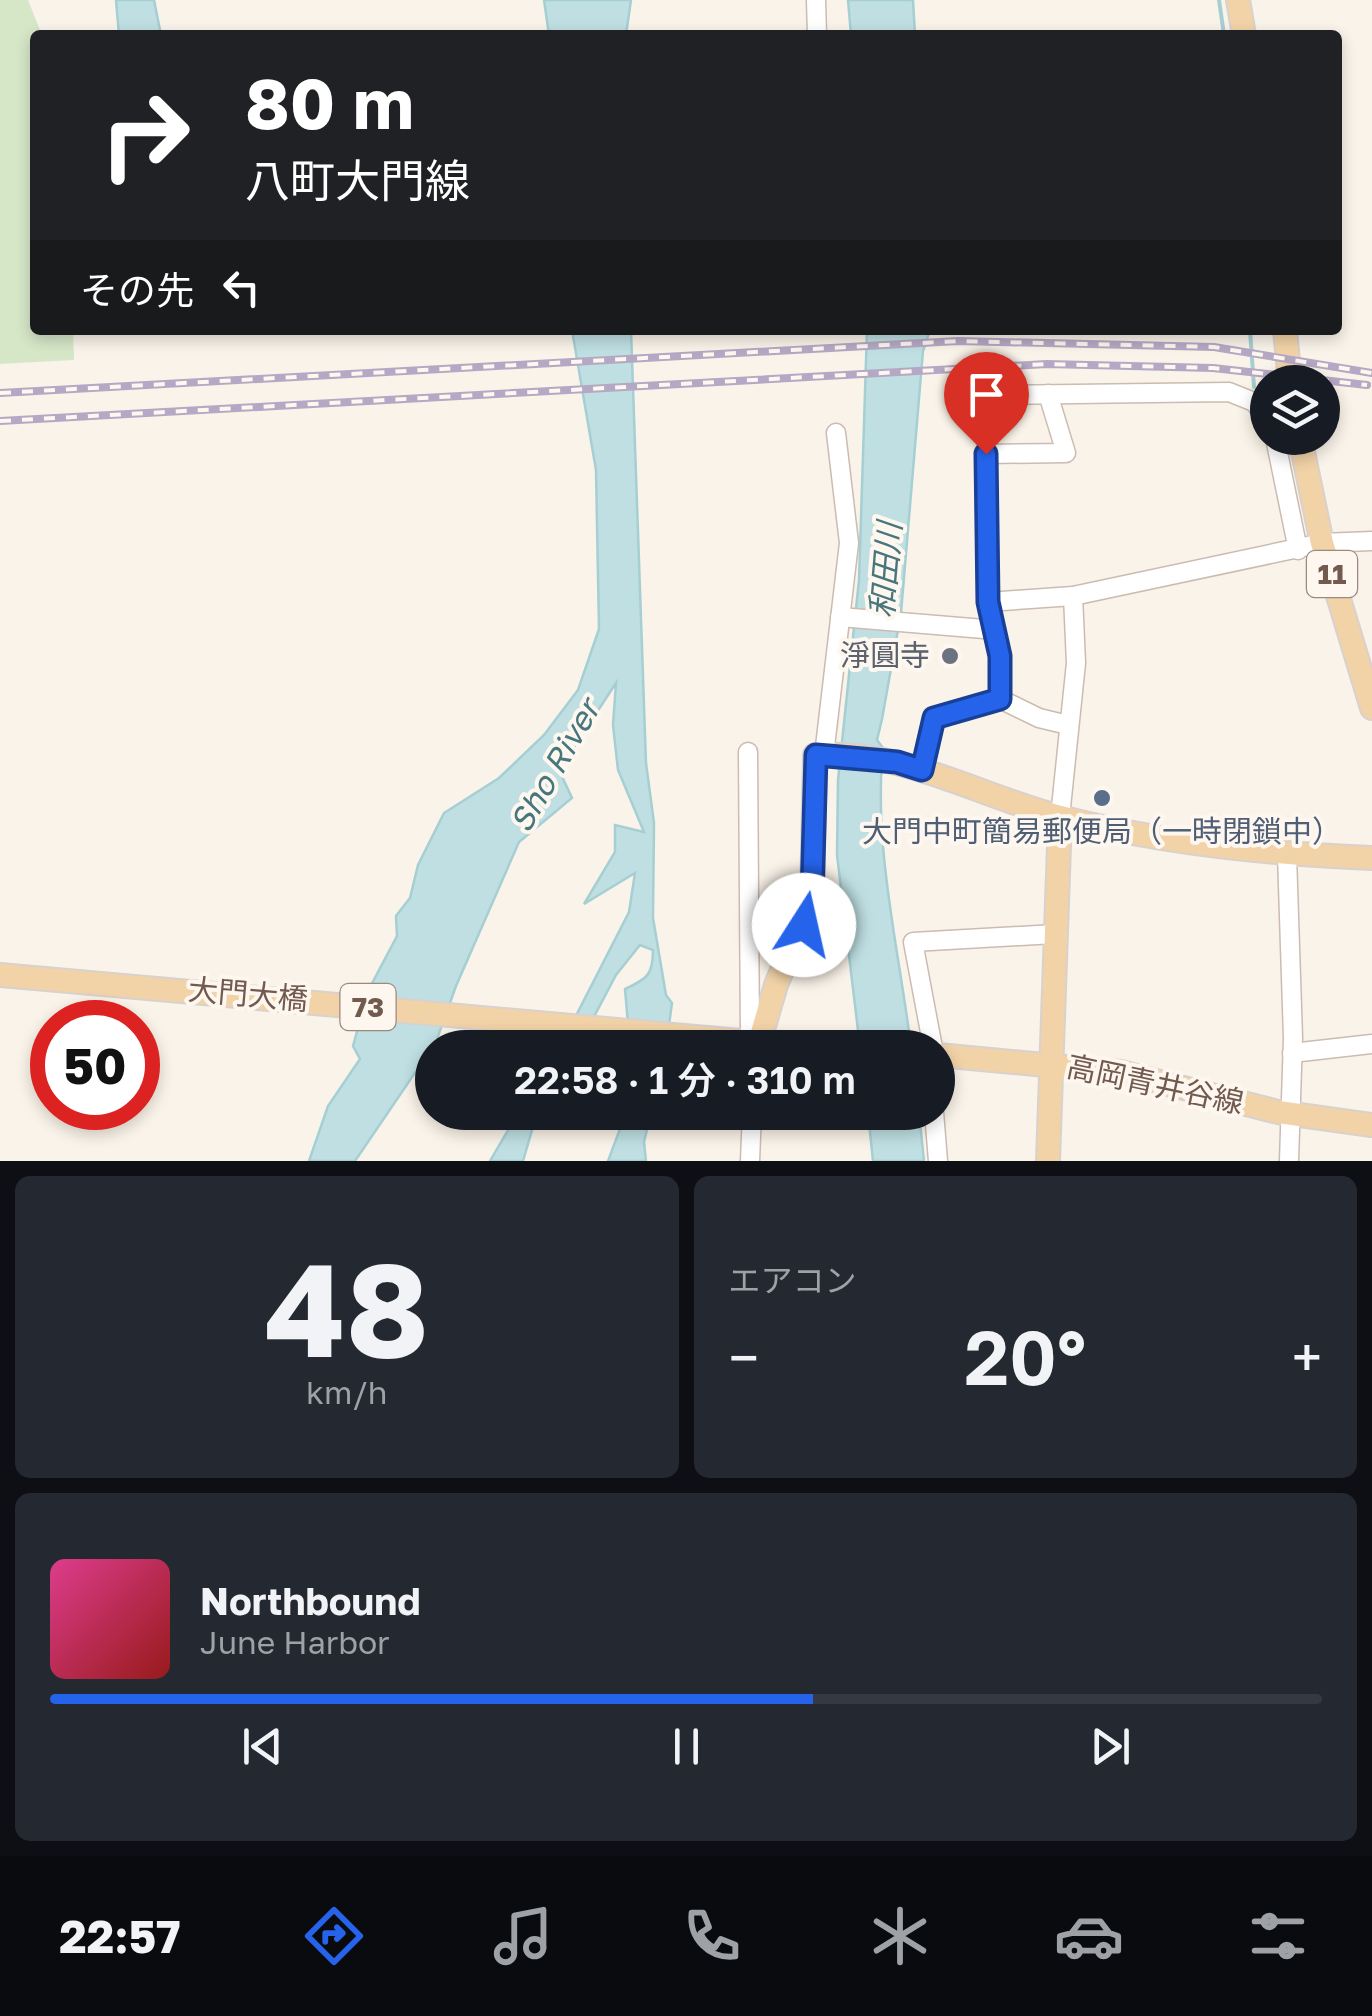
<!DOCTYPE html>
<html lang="ja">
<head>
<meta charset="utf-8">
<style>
  :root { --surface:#171b24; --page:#242831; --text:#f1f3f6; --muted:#9ea1a6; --line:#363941; --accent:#2563eb }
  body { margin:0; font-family:"Golos Text","Noto Sans JP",sans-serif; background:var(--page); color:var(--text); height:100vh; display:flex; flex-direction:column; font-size:38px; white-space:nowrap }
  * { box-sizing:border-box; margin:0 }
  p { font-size:32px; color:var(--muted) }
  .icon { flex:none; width:55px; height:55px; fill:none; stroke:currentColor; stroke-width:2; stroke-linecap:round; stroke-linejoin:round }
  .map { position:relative; height:1161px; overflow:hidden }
  .sheet { display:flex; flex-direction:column; gap:15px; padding:15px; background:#0d0f14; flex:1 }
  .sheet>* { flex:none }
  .top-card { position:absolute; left:30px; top:30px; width:1312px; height:305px; border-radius:10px; box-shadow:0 5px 15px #0003; background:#202124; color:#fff; overflow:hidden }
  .tools { position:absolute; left:1250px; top:365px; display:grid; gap:20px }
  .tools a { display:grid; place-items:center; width:90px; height:90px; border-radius:50%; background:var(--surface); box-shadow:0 5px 15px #0003; font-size:50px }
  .speed { position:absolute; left:30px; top:1000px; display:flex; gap:20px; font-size:50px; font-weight:700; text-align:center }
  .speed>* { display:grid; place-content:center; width:130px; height:130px; border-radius:50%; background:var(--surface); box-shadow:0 5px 15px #0003; line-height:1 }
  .speed .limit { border:15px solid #d22; background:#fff; color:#111 }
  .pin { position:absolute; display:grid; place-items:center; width:85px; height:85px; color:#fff; margin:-102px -42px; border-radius:50% 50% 50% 0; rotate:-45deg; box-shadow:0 0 10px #0007 }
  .pin .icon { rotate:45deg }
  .me { position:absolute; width:110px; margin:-55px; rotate:10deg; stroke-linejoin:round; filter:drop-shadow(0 0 8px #0008) }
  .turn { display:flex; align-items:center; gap:35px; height:210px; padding:0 50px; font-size:45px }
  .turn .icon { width:130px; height:130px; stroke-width:2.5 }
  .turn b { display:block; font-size:70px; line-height:85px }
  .then { display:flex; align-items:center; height:95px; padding:0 50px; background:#0003; gap:20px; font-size:38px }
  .big { font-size:75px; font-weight:600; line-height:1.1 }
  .sheet .card { flex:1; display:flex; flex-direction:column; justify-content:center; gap:15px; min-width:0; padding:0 35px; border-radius:15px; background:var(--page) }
  .sheet .dial { align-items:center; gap:0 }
  .dial b { font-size:130px; line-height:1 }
  .song { display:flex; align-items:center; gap:30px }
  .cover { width:120px; height:120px; border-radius:15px; background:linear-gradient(135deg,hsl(330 70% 55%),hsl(0 70% 35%)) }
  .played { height:10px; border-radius:5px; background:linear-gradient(90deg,var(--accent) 60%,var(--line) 60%) }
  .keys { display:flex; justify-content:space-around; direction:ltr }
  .heat { display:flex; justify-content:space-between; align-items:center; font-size:55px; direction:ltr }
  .sheet .tiles { flex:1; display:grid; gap:15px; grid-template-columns:1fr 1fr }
  .card:last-child { grid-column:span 2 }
  .trip { position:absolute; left:415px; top:1030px; width:540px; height:100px; border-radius:50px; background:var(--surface); box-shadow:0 5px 15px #0003; font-weight:600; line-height:100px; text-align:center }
  .tab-bar { display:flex; height:160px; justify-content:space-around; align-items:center; background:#090b0e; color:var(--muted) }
  .tab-bar .icon { width:70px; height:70px }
  .tab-bar .active { color:var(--accent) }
  .tab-bar b { font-size:45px; color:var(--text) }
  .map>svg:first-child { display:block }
  .green { fill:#d6e7c8 }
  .water { fill:#bfdfe2; stroke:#a6cfd3; stroke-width:2.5 }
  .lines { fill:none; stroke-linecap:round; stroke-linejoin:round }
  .stream { stroke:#a6cfd3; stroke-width:4 }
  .minor-casing { stroke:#ccbbb0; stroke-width:21 }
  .major-casing { stroke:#d8d1ce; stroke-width:26 }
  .minor { stroke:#fff; stroke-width:18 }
  .major { stroke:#f2d3a8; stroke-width:22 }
  .rail-casing { stroke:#b5a8c4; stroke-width:8 }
  .rail { stroke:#fdf7ef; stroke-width:4; stroke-dasharray:11; stroke-linecap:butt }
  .route-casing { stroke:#184099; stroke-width:25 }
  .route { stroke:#2563eb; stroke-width:18 }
  .worship-dot { fill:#6b7280; stroke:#fdf7ef; stroke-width:4 }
  .service-dot { fill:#5c6f8a; stroke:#fdf7ef; stroke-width:4 }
  .labels { text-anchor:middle; stroke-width:8; stroke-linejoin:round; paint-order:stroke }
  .shield { fill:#fdf7ef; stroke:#9c897f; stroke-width:2.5 }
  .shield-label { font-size:28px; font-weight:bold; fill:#725a4f }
  .worship-label { font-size:30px; fill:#5b616d; stroke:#fdf7ef; text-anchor:end }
  .service-label { font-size:30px; fill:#4e5e75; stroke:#fdf7ef }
  .street-label { font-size:30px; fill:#725a4f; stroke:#fdf7ef }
  .water-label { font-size:32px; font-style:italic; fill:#47777d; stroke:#fdf7ef }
</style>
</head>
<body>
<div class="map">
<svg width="1372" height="1161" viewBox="0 0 1372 1161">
  <rect width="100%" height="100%" fill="#faf3e9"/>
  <path class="green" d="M0,0H28L42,35H35V330H73L74,360L0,364Z"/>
  <g class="water">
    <path d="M116,0H154L161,35H119Z"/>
    <path d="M544,0H631L626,35H549Z"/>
    <path d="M848,0H913L915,35H851Z"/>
    <path d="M572,330H631L646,763L654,823L653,918L666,995L672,1003L666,1047H630L625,989C647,979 653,975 653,950L640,945L616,975L578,1047H560L629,912L635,873L584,904L615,852V825L644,832L618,770L613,725L616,683L559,770L572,798L519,842L456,986L436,1042L355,1161H309L328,1106L360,1059L353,1046L368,991L397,936L396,916L410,898L418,865L444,813L499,778L544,735L578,690L599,629L596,470Z"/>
    <path d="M867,330H930L923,351L901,613L882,719L877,740L883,748C873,847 899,949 911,1047H860L837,855L838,780L859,580Z"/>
    <path d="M518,1113H537L523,1161H490Z"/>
    <path d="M626,1113H651L644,1142L646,1161H608Z"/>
    <path d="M868,1113H919L924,1161H873Z"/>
  </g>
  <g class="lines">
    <g class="stream">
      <path d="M1219,0L1224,35"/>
      <path d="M1250,330L1254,387"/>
    </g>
    <g class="minor-casing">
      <g id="minor">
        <path d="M816,0L817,35"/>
        <path d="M1275,438L1298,550"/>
        <path d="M986,454L1066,453L1048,394"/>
        <path d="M988,602L1073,596L1322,543L1372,541"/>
        <path d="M840,617L996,630"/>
        <path d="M1068,725L1039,718L1000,699V656L988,602L987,395L1229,392L1254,402L1268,419"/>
        <path d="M748,752L750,1042"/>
        <path d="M824,755L849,543L836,433"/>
        <path d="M922,771L934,718L1000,699"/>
        <path d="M1060,817L1076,663L1073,596"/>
        <path d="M1287,855L1293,1038L1289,1161"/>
        <path d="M933,1048L913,942L1055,934"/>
        <path d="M1292,1053L1372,1044"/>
        <path d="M934,1112L938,1161"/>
        <path d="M750,1161L752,1112"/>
      </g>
    </g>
    <g class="major-casing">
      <g id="major">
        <path d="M1238,0L1244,35"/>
        <path d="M1285,330L1290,382"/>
        <path d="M1300,438L1322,543L1372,708"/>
        <path d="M0,975L819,1048"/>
        <path d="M759,1043L776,985L812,898L815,755C902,749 979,796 1060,817C1161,843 1268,854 1372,858"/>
        <path d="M938,1055L1121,1072L1278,1112L1372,1125"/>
        <path d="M1048,1161L1060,817"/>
      </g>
    </g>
    <use href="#minor" class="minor"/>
    <use href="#major" class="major"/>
    <g class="rail-casing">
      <g id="rail">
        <path d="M0,393L958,341L1214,347L1372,373"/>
        <path d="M0,421L1047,364L1213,368L1367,385"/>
      </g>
    </g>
    <use href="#rail" class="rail"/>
  </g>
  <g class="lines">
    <g class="route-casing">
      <path id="route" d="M804,925L812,898L816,755L897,762L922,770L934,718L1000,699V656L988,602L986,454"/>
    </g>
    <use href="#route" class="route"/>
  </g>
  <circle class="worship-dot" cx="950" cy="656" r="10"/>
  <circle class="service-dot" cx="1102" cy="798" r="10"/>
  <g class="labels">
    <g class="shield">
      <rect x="1307" y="551" width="50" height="46" rx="8"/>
      <rect x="340.5" y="984" width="55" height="46" rx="8"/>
    </g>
    <g class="shield-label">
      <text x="1332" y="584">11</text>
      <text x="368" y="1017">73</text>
    </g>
    <g class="worship-label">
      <text x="930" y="666">淨圓寺</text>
    </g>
    <g class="service-label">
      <text x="1102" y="842">大門中町簡易郵便局（一時閉鎖中）</text>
    </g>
    <g class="street-label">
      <text transform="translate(248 995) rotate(5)" y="10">大門大橋</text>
      <text transform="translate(1155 1085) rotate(12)" y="10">高岡青井谷線</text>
    </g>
    <g class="water-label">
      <text transform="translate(886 570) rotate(-85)" y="11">和田川</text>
      <text transform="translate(555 766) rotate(-60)" y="11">Sho River</text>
    </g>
  </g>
</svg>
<div class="tools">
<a><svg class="icon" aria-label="layers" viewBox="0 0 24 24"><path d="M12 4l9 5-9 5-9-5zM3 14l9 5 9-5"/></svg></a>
</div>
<div class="speed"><div class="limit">50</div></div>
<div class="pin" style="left:986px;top:454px;background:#d93025"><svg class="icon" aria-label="arrive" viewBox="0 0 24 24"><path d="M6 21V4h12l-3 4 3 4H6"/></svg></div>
<svg class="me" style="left:804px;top:925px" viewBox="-20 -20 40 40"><circle r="19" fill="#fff"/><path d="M0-13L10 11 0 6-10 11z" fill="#2563eb"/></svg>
<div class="trip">22:58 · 1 分 · 310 m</div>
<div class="top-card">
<div class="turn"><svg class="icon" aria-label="right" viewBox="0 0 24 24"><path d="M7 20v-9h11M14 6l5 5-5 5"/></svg><div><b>80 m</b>八町大門線</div></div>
<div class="then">その先<svg class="icon" aria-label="left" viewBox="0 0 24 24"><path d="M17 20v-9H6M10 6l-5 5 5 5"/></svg></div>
</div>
</div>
<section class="sheet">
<div class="tiles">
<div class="card dial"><b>48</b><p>km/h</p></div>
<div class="card"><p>エアコン</p>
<div class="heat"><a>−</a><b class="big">20°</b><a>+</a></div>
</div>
<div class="card">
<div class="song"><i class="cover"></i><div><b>Northbound</b><p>June Harbor</p></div></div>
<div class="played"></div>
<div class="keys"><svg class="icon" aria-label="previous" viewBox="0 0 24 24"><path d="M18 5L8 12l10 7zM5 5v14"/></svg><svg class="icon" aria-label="pause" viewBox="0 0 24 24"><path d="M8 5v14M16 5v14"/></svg><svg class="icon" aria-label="next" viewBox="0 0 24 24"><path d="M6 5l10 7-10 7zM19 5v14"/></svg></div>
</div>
</div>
</section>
<nav class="tab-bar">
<b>22:57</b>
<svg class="icon active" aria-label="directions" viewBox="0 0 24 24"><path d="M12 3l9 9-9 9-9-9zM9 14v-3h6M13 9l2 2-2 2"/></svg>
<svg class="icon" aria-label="music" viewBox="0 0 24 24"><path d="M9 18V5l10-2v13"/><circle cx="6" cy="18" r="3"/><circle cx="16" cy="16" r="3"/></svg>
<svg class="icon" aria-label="phone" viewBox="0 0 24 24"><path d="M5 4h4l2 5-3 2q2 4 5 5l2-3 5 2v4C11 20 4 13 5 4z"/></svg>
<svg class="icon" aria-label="climate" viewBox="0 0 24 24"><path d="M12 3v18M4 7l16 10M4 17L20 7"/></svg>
<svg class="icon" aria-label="car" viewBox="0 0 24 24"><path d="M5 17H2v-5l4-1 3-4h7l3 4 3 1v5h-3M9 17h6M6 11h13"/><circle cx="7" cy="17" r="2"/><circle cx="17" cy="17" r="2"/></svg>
<svg class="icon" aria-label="filters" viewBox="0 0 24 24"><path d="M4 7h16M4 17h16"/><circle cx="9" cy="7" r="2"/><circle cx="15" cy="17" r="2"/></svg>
</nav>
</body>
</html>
